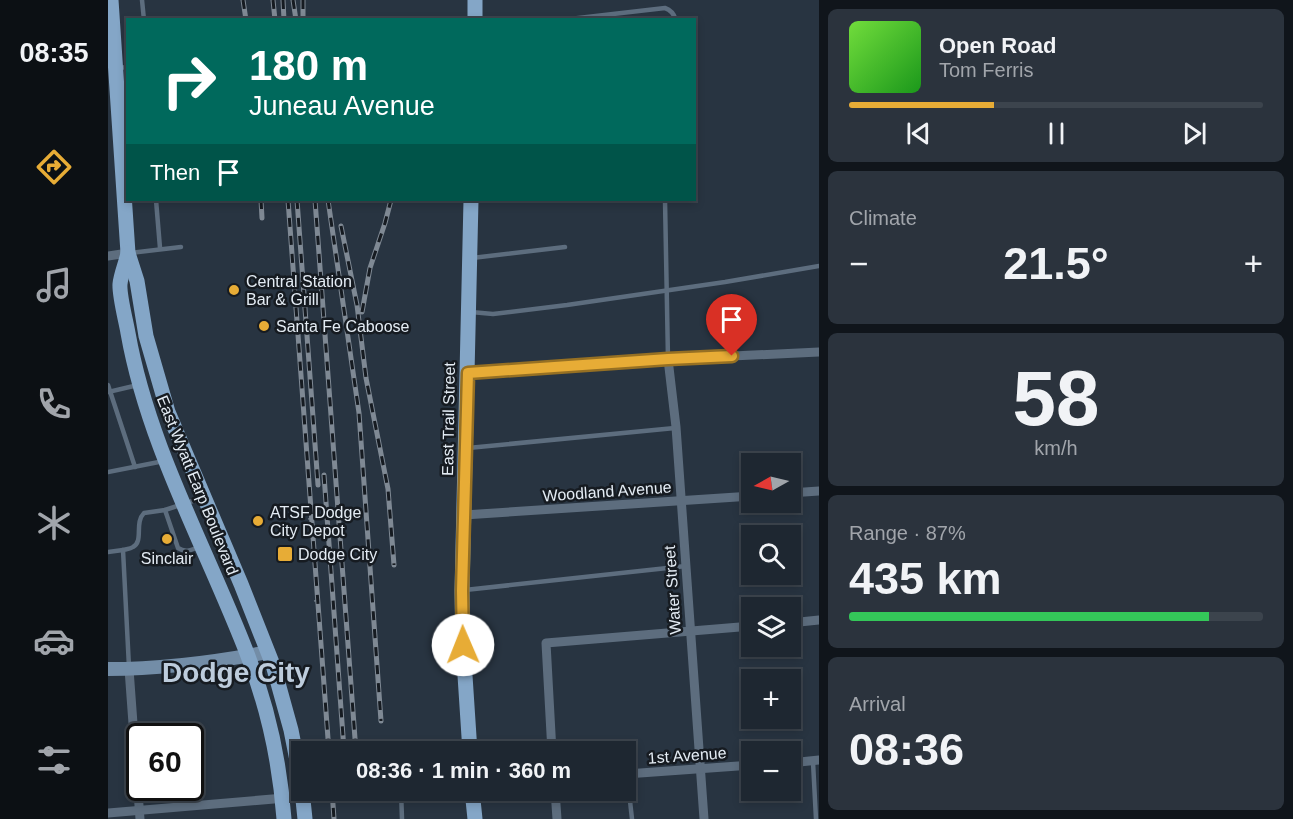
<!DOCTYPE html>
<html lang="en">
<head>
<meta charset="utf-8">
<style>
  :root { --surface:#1e2731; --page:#2b333d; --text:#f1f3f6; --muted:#a1a5ab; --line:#3c444d; --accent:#e7ac36 }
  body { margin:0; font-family:Arial,sans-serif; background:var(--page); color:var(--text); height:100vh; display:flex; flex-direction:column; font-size:22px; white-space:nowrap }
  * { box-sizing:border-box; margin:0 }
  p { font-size:20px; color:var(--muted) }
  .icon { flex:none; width:33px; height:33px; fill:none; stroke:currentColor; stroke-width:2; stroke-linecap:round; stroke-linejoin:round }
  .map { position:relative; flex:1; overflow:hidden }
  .drawer { display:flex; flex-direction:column; gap:9px; padding:9px; background:#10151b; width:474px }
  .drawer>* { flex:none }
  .guide { position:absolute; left:18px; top:18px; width:570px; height:183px; border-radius:0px; box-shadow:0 3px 9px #0003,0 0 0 2px var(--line); background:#00695c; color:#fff; overflow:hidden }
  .needle { width:39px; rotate:262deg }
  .tools { position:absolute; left:633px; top:453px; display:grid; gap:12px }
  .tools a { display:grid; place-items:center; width:60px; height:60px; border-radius:0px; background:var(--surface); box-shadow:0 3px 9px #0003,0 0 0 2px var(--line); font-size:30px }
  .speed { position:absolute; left:18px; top:723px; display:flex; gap:12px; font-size:30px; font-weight:700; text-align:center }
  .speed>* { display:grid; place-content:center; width:78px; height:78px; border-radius:50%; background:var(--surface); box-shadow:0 3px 9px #0003,0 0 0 2px var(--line); line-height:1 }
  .speed .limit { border:3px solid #111; border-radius:9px; background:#fff; color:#111 }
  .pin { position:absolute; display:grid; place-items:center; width:51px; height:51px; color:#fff; margin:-62px -26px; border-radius:50% 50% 50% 0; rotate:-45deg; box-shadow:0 0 6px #0007 }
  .pin .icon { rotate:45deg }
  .me { position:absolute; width:66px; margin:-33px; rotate:359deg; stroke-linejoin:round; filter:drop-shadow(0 0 4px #0008) }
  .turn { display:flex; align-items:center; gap:21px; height:126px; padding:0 24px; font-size:27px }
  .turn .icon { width:78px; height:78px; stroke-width:2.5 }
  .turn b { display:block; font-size:42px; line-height:51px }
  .then { display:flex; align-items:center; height:57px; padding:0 24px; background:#0003; gap:12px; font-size:22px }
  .big { font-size:45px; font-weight:700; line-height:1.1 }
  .drawer .card { flex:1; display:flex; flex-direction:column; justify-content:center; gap:9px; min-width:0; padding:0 21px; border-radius:9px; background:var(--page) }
  .drawer .dial { align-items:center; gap:0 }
  .dial b { font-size:78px; line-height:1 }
  .song { display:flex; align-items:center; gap:18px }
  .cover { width:72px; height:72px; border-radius:9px; background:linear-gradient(135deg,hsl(100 70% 55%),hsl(120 70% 35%)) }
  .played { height:6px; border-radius:3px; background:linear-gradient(90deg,var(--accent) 35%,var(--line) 35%) }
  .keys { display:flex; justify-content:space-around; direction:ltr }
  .heat { display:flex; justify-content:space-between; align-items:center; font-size:33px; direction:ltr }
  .charge { height:9px; border-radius:4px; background:linear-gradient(90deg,#34c759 87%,var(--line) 0) }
  .trip { position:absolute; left:183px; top:741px; width:345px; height:60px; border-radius:0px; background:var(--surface); box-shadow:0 3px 9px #0003,0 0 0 2px var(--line); font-weight:700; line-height:60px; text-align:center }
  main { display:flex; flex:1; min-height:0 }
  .tab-bar { display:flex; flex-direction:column; width:108px; justify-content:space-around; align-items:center; background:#0c1014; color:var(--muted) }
  .tab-bar .icon { width:42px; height:42px }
  .tab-bar .selected { color:var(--accent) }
  .tab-bar b { font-size:27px; color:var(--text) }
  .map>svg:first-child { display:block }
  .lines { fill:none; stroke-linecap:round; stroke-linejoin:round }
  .path { stroke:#707b86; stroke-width:1.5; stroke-dasharray:4.5 3; stroke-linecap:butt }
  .lane { stroke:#5d6d7e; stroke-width:4.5 }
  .street { stroke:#5d6d7e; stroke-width:9 }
  .secondary { stroke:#738da7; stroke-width:14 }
  .primary { stroke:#84a6c7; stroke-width:15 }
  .rail-casing { stroke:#7f8994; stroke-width:5 }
  .rail { stroke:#161b21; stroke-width:3; stroke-dasharray:9; stroke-linecap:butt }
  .route-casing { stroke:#967023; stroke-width:15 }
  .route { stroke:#e7ac36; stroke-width:10 }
  .poi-dot { fill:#e7ac36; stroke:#161b21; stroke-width:2 }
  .labels { text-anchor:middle; stroke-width:5; stroke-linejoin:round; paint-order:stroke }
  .poi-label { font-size:16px; fill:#e4ecf4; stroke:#161b21; text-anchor:start }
  .street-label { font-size:16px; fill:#e4ecf4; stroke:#161b21 }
  .town-label { font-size:28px; font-weight:bold; fill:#bdccdc; stroke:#161b21 }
</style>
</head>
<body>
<main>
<nav class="tab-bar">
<b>08:35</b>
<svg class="icon selected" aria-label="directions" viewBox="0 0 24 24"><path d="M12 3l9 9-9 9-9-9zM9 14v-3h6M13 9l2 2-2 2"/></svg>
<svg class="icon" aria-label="music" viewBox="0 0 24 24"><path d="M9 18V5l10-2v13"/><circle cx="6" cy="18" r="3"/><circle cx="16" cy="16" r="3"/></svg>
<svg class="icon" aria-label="phone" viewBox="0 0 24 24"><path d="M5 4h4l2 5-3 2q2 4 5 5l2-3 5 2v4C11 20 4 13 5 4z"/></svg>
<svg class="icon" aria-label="climate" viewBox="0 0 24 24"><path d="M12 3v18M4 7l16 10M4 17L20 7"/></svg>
<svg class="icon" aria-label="car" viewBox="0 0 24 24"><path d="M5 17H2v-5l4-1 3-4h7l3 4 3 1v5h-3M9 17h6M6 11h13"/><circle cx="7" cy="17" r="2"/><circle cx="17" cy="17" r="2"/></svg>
<svg class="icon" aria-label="filters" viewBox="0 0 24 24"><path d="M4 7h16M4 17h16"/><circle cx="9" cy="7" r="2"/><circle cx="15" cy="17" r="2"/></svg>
</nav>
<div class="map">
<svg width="711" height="819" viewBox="0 0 711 819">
  <rect width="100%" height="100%" fill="#283441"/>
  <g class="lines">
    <g class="path">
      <path d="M200,519L206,518"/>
      <path d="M206,601L212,600"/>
    </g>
    <g class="lane">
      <path d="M34,0L36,20"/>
      <path d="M453,20L557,8C563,10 566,14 568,20"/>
      <path d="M10,68L20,67"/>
      <path d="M48,200L52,248"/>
      <path d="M557,200L560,359"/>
      <path d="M22,253L73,247"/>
      <path d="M364,258L457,247"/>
      <path d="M363,312L385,314L459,305L617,282L711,266"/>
      <path d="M0,385L27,467"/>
      <path d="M0,392L30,385"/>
      <path d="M360,448L567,428"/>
      <path d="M0,472L56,461"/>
      <path d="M57,510L70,548C78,553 83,550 91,547"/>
      <path d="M0,552L15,550"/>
      <path d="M357,590L578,566"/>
      <path d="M21,667L15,550C18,549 22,549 25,547C36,541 26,523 36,513L57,510L94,498"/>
      <path d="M705,762L708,819"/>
      <path d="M519,774L524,819"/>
      <path d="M293,790L294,819"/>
    </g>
    <g class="street">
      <path d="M0,256L20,253"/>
      <path d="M560,359L568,427L596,819"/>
      <path d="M360,373L560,359L711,352"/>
      <path d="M682,493L711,491"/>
      <path d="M356,515L644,496"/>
      <path d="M682,623L711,620"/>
      <path d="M21,669L32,819"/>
      <path d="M444,752L438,643L644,626"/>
      <path d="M682,763L711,760"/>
      <path d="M518,774L644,765"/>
      <path d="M447,790L449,819"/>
      <path d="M0,813L224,794L286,790"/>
    </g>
    <path class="secondary" d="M0,669C53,669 108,662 160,652"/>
    <g class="primary">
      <path d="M3,0L20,253L29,281L38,336L60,412L133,584L165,665L183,730L194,786"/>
      <path d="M367,20V0"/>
      <path d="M20,253C18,263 13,274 12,284C11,295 18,321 20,333C40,446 99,549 140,656C160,708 172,764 176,819"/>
      <path d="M362,752L355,645L354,591L363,200"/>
      <path d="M194,790L197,819"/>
      <path d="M364,790L367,819"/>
    </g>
    <g class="rail-casing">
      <g id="rail">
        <path d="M135,0L138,20"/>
        <path d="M165,0L167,20"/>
        <path d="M175,0L176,20"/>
        <path d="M185,0L188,20"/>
        <path d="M195,0V20"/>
        <path d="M153,200L154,218"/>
        <path d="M180,200L221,752"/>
        <path d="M189,200L210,485"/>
        <path d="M207,200L248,752"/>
        <path d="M220,200L251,413L273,721"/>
        <path d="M233,226L249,305L258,378L280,489L286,565"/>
        <path d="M254,312L262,268L277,223L283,200"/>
        <path d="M216,475L236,750"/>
        <path d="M224,790L226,819"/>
      </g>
    </g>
    <use href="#rail" class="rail"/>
  </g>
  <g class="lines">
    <g class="route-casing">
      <path id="route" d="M355,645L354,591L360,373L560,359L624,356"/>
    </g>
    <use href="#route" class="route"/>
  </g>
  <g class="poi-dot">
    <circle cx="126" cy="290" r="6"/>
    <circle cx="156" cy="326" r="6"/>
    <circle cx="150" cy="521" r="6"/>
    <circle cx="59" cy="539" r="6"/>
    <rect x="169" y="546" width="16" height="16" rx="3"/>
  </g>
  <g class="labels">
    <g class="poi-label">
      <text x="138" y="287">Central Station<tspan x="138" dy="18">Bar &amp; Grill</tspan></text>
      <text x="168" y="332">Santa Fe Caboose</text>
      <text x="162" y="518">ATSF Dodge<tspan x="162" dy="18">City Depot</tspan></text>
      <text x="190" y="560">Dodge City</text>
      <text x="59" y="564" text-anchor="middle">Sinclair</text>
    </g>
    <g class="street-label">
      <text transform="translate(340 419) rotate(-89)" y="6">East Trail Street</text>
      <text transform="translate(90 485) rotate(68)" y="6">East Wyatt Earp Boulevard</text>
      <text transform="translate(499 491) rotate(-4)" y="6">Woodland Avenue</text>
      <text transform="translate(564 590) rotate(-94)" y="6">Water Street</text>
      <text transform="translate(579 755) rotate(-4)" y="6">1st Avenue</text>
    </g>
    <g class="town-label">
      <text x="128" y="682">Dodge City</text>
    </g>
  </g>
</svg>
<div class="tools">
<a><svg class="needle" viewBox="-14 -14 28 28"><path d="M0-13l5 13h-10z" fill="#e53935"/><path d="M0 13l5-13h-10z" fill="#a1a5ab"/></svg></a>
<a><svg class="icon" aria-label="search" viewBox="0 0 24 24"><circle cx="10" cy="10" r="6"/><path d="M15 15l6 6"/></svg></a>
<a><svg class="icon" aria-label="layers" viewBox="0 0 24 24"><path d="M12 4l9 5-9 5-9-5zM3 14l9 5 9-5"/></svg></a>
<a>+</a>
<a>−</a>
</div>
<div class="speed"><div class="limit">60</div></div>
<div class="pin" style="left:624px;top:356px;background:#d93025"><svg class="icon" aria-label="arrive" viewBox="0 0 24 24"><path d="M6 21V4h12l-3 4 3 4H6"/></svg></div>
<svg class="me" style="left:355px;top:645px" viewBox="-20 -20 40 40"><circle r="19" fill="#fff"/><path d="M0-13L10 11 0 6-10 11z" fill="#e7ac36"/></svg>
<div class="trip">08:36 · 1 min · 360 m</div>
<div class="guide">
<div class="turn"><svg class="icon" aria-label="right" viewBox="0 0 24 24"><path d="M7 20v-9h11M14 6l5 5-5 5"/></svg><div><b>180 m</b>Juneau Avenue</div></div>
<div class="then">Then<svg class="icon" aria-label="arrive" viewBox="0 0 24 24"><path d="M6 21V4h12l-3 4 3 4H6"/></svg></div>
</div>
</div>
<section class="drawer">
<div class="card">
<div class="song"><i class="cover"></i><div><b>Open Road</b><p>Tom Ferris</p></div></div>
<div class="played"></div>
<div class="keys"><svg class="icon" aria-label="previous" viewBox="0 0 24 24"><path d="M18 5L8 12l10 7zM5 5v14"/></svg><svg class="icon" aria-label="pause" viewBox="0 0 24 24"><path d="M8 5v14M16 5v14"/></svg><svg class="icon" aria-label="next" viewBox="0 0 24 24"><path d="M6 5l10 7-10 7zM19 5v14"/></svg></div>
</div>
<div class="card"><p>Climate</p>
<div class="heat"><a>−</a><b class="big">21.5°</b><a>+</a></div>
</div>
<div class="card dial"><b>58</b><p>km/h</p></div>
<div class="card"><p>Range · 87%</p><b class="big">435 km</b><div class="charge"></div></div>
<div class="card"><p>Arrival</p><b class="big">08:36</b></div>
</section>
</main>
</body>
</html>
